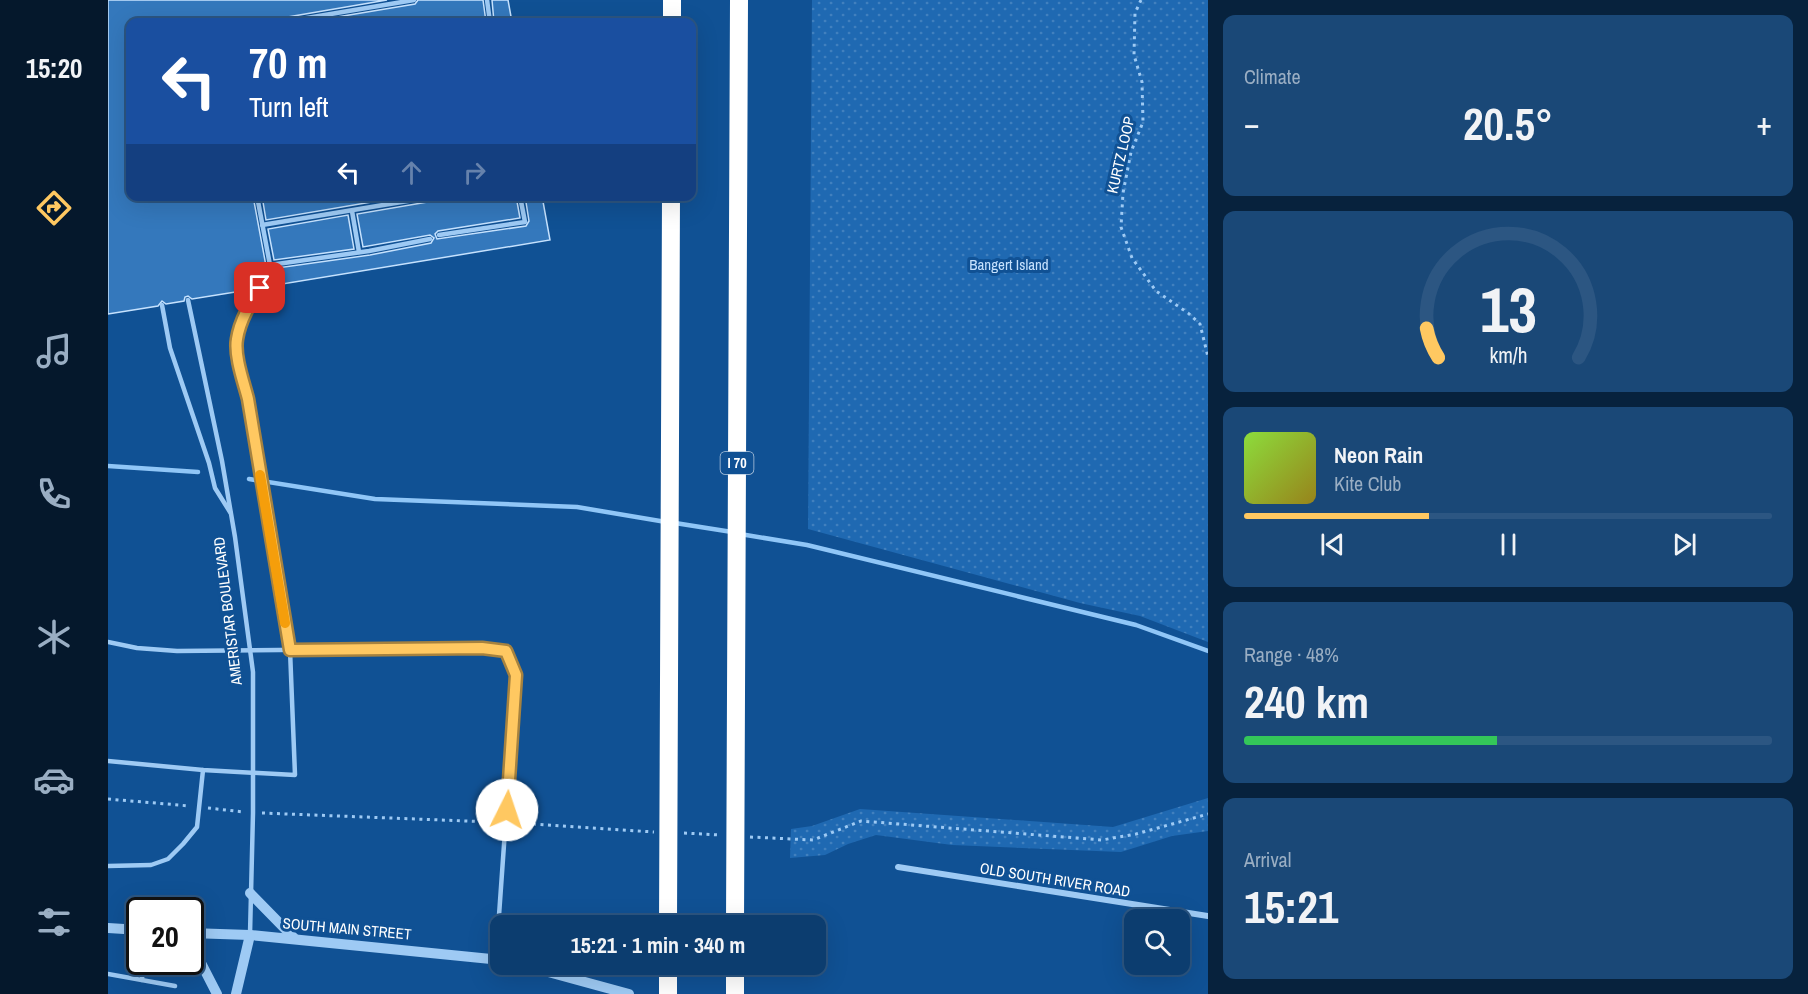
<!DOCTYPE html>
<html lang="en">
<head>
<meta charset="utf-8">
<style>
  :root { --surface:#0c3d6f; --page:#1a4877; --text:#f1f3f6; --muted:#9aaec3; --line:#2c5682; --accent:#ffc861 }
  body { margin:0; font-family:"Archivo Narrow",sans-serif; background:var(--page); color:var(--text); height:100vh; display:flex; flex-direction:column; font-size:22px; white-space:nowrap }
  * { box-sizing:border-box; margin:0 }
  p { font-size:20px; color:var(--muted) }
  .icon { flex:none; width:33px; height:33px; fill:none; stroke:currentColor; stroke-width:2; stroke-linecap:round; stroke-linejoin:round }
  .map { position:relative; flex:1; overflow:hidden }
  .sheet { display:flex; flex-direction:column; gap:15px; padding:15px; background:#07223d; width:600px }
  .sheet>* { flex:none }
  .banner { position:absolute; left:18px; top:18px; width:570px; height:183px; border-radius:12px; box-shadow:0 6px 24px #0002,0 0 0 2px var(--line); background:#1a4fa0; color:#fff; overflow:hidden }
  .tools { position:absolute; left:1016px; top:909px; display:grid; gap:12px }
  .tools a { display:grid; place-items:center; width:66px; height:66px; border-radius:12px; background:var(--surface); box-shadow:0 6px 24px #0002,0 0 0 2px var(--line); font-size:30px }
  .speed { position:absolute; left:18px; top:897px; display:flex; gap:12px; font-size:30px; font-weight:700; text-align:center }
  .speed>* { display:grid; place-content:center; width:78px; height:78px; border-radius:50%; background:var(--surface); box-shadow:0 6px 24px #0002,0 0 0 2px var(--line); line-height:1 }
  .speed .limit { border:3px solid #111; border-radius:9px; background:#fff; color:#111 }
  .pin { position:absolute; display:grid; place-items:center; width:51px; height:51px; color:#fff; margin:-26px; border-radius:12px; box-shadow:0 3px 9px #0006 }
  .me { position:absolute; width:66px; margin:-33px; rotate:4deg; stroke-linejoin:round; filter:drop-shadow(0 0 4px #0008) }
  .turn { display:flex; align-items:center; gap:21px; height:126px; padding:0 24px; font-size:27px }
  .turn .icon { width:78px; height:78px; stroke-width:2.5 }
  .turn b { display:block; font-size:42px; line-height:51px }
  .lanes { display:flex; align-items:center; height:57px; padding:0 24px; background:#0003; justify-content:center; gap:30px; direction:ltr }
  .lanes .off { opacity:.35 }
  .big { font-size:45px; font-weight:700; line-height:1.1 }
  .sheet .tile { flex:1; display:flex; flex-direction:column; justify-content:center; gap:9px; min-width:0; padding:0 21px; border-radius:12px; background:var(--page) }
  .sheet .dial { align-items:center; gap:0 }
  .dial svg { height:156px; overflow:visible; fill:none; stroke:var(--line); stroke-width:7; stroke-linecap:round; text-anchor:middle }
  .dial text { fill:var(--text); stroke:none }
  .song { display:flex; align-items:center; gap:18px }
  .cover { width:72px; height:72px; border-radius:9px; background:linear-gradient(135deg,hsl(90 70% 55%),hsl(50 70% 35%)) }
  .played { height:6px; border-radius:3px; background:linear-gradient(90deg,var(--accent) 35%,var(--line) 35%) }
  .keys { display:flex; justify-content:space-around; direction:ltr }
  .heat { display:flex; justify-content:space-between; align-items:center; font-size:33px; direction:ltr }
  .charge { height:9px; border-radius:4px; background:linear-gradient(90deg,#34c759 48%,var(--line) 0) }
  .trip { position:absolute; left:382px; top:915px; width:336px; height:60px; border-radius:12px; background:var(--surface); box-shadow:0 6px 24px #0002,0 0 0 2px var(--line); font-weight:700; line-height:60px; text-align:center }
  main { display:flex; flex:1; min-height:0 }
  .tabs { display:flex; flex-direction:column; width:108px; justify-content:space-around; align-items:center; background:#05182c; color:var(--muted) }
  .tabs .icon { width:42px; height:42px }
  .tabs .on { color:var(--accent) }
  .tabs b { font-size:27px; color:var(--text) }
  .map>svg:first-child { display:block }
  .green { fill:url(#green-dots) }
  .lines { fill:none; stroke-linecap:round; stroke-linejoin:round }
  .stream { stroke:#90c6f7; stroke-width:4.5 }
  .building { fill:#3478bc; stroke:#c6e2fe; stroke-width:1.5 }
  .path { stroke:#9ecaf4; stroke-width:3; stroke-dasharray:3 4.5; stroke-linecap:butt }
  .service { stroke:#9ecaf4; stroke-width:4.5 }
  .minor { stroke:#9ecaf4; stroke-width:6 }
  .tertiary { stroke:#9ecaf4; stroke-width:10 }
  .motorway { stroke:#fff; stroke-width:18 }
  .route-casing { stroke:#a6823f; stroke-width:15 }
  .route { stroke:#ffc861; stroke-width:10 }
  .slow { stroke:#f59e0b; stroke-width:10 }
  .labels { text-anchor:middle; stroke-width:6; stroke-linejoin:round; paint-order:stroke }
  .shield { fill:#105194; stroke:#b7cbdf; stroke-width:1.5 }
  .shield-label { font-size:14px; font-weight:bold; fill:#fff }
  .street-label { font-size:15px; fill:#fff; stroke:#105194 }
  .park-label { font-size:15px; fill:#c6e2fe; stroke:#105194 }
</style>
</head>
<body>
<main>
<nav class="tabs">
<b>15:20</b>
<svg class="icon on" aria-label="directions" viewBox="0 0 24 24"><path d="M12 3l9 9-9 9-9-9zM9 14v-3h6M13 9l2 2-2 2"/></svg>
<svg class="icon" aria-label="music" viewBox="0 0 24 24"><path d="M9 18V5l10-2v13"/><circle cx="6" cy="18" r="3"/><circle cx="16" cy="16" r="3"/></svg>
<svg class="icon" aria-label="phone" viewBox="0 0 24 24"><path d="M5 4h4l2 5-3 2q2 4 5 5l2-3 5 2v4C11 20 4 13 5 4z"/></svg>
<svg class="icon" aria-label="climate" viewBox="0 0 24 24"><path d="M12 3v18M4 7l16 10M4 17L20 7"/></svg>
<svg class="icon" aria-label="car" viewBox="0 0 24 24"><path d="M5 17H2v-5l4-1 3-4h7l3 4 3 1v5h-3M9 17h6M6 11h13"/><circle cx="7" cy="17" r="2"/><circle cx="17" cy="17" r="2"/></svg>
<svg class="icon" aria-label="filters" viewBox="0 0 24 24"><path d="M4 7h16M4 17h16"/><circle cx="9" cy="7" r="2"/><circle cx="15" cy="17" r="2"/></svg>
</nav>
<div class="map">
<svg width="1100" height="994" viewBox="0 0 1100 994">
  <defs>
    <pattern id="green-dots" width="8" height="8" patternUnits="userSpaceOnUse" patternTransform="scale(1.5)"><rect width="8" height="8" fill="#1f69b2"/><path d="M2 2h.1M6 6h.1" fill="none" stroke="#4180be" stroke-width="1.8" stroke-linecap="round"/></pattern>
  </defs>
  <rect width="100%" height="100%" fill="#105194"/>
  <g class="green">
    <path d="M704,0H1100V642L1032,616L972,603L700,529Z"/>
    <path d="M1100,798V831L1064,836L1013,852L844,845L768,835L740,844L717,855L682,858L683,829L704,826L752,809L1005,827Z"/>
  </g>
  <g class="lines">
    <g class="stream">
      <path d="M0,466L90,472"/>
      <path d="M141,479L267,499L469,507L558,522"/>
      <path d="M567,523L624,532"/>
      <path d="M632,534L699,545L1028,625L1100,651"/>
    </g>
  </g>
  <g class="building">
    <path d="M0,0H279L174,18L171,22H22V196H145L158,266L162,269L262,255L323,243L326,238L322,235L255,247L249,214L331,200L334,196H408L412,218L330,231L327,234L329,239L418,226L421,221L417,196H434L442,240L156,287L151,284L146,289L84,299L80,296L77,297L76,301L58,304L54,301L50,306L0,314Z"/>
    <path d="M310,0H375L378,22H199L307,4Z"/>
    <path d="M384,0H400L404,22H386Z"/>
    <path d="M154,196H299L158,220Z"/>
    <path d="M240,215L246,249L166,260L160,229Z"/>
  </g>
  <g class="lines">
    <g class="path">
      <path d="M1033,0L1027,13L1026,55L1034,82L1035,122L1023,152L1015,193L1013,227L1024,258L1048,291L1080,313L1092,324L1100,357"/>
      <path d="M0,799L82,806"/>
      <path d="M100,808L136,812"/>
      <path d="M154,813L384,822"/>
      <path d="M425,824L546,832"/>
      <path d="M576,833L612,835"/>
      <path d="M642,837L705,840L753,821L994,840L1028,834L1100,814"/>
    </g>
    <g class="service">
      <path d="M379,0L382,22"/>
      <path d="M175,22L306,0"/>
      <path d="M149,196L162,265L261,251L322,239"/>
      <path d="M244,211L251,252"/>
      <path d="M154,225L330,196"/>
      <path d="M331,235L417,222L412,196"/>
      <path d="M80,300L114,461L127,537L145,672V813L142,934"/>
      <path d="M54,305L62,348L101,463L107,488L122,512"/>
      <path d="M0,642L29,648L69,651L374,648L398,651L408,675L388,958"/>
      <path d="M0,761L95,770L187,775L182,650L140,399C136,383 126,355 129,339C132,320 142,305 152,288"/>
      <path d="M0,866L43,865L60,859L75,844L89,827L95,770"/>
      <path d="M0,974L67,986"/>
      <path d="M34,980L35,962"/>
    </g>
    <path class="minor" d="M790,867L1100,916"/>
    <g class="tertiary">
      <path d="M142,893L187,939"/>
      <path d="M0,928L32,930"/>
      <path d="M82,933L142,935L393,960"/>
      <path d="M82,951L91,959L109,994"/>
      <path d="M411,964L521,994"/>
      <path d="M128,994L142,935"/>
    </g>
    <g class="motorway">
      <path d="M564,22V0"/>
      <path d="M560,926L563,196"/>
      <path d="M627,926L631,0"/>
      <path d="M560,994V964"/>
      <path d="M627,994V964"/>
    </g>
  </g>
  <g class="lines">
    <g class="route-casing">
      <path id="route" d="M152,288C142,304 132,320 129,339C126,356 136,383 140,399L182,650L374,648L398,651L408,675L399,810"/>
    </g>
    <use href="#route" class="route"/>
    <path class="slow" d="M152,475L177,623"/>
  </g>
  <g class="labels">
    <rect class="shield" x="612.5" y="452" width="33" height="22" rx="4.5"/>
    <g class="shield-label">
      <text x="629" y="468">I 70</text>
    </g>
    <g class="street-label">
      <text transform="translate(1013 155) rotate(-77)" y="5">KURTZ LOOP</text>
      <text transform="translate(120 611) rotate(-97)" y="5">AMERISTAR BOULEVARD</text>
      <text transform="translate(947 880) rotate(9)" y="5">OLD SOUTH RIVER ROAD</text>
      <text transform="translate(239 929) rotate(5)" y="5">SOUTH MAIN STREET</text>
    </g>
    <g class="park-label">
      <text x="901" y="270">Bangert Island</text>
    </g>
  </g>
</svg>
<div class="tools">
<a><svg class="icon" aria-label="search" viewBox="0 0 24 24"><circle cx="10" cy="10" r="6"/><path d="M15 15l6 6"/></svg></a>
</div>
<div class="speed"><div class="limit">20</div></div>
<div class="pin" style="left:152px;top:288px;background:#d93025"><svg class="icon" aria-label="arrive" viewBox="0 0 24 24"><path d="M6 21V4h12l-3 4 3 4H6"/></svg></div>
<svg class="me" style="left:399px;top:810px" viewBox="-20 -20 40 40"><circle r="19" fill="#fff"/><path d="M0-13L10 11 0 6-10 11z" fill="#ffc861"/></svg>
<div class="trip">15:21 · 1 min · 340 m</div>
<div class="banner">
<div class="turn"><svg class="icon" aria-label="left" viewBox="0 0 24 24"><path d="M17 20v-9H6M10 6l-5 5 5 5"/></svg><div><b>70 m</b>Turn left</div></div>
<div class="lanes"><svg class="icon" aria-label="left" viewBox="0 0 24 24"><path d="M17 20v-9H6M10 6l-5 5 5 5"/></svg><svg class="icon off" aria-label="ahead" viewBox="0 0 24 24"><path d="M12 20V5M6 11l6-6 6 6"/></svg><svg class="icon off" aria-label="right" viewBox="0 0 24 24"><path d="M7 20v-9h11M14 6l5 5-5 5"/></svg></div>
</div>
</div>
<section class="sheet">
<div class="tile"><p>Climate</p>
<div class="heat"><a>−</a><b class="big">20.5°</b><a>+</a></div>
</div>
<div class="tile dial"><svg viewBox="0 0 100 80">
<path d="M14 69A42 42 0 1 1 86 69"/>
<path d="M14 69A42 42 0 0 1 8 54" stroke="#ffc861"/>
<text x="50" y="56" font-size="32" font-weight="700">13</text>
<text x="50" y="72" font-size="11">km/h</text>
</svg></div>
<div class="tile">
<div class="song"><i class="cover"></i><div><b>Neon Rain</b><p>Kite Club</p></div></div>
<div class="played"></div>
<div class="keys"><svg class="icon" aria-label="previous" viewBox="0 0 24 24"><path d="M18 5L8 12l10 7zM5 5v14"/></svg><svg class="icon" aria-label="pause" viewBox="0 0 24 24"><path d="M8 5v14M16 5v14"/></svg><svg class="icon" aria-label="next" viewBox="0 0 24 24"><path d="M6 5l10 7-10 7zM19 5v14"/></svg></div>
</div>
<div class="tile"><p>Range · 48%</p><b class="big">240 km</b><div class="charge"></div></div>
<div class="tile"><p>Arrival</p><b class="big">15:21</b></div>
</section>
</main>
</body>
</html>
